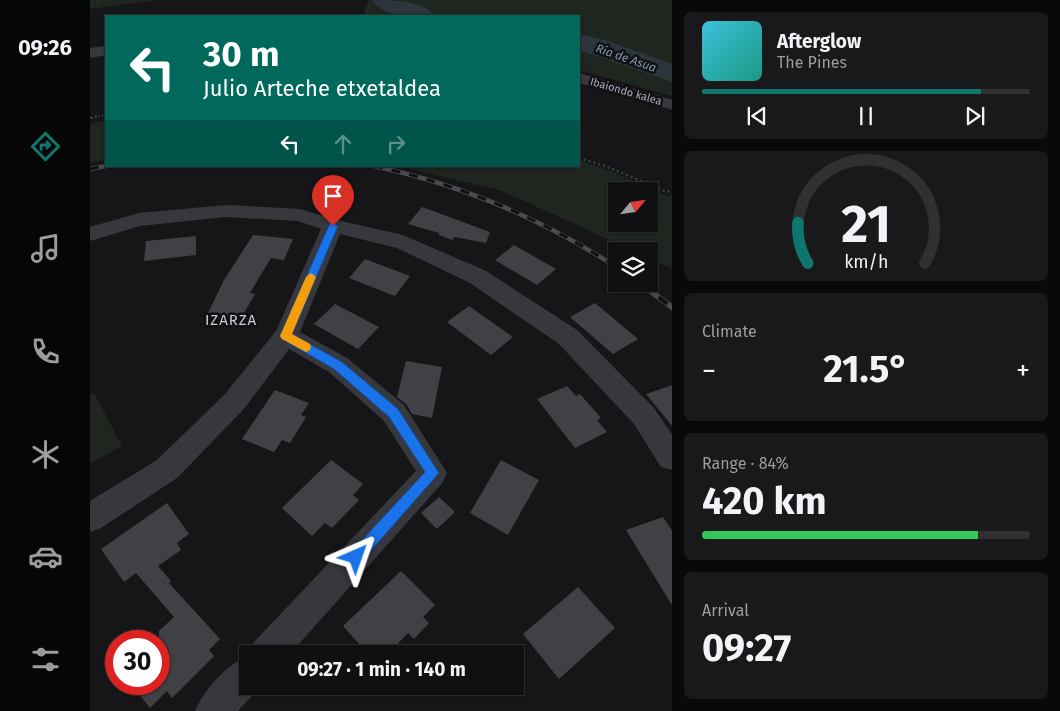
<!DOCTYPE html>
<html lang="en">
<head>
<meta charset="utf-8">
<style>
  :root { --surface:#101012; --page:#19191b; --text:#f1f3f6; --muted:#9c9d9f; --line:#303032; --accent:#0f766e }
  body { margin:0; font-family:"Fira Sans",sans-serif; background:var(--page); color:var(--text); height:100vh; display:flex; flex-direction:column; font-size:19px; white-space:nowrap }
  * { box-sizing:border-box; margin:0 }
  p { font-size:16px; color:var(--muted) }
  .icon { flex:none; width:28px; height:28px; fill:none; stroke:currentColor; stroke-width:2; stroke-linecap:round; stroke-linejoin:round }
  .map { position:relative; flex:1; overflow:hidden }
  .side { display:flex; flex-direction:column; gap:12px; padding:12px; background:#09090a; width:388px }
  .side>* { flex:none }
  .banner { position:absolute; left:15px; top:15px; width:475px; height:152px; border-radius:0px; box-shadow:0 1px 4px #0004,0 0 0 1px var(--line); background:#00695c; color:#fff; overflow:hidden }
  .needle { width:32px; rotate:61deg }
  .buttons { position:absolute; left:518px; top:182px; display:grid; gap:10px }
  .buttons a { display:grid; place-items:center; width:50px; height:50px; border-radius:0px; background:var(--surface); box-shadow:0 1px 4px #0004,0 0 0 1px var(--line); font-size:25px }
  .speed { position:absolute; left:15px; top:630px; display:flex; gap:10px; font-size:25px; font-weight:700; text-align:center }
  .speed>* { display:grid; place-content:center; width:65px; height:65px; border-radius:50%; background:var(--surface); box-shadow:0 1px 4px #0004,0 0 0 1px var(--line); line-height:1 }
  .speed .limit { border:8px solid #d22; background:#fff; color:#111 }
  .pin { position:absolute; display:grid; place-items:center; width:42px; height:42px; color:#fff; margin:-51px -21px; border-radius:50% 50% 50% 0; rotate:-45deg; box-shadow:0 0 5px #0007 }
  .pin .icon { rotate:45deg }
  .me { position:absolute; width:55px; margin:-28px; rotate:43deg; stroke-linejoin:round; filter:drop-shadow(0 0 4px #0008) }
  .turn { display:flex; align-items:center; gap:18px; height:105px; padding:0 15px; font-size:22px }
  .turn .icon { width:65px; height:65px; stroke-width:2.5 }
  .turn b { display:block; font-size:35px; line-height:42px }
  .lanes { display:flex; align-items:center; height:48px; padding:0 15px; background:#0003; justify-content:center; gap:25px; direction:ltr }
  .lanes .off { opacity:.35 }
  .big { font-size:38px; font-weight:700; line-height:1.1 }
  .side .tile { flex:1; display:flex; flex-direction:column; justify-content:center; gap:8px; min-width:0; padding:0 18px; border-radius:8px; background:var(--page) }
  .side .dial { align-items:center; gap:0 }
  .dial svg { height:130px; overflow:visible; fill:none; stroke:var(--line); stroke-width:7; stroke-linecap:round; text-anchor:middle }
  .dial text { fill:var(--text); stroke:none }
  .song { display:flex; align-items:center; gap:15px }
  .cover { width:60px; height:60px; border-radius:8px; background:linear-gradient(135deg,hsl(190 70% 55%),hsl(170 70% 35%)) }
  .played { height:5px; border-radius:2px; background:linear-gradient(90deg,var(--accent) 85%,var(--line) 85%) }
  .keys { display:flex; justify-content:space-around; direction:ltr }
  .heat { display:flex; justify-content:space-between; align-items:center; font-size:28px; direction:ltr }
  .charge { height:8px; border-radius:4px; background:linear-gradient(90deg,#34c759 84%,var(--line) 0) }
  .trip { position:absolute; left:149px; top:645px; width:285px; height:50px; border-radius:0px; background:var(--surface); box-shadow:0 1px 4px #0004,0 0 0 1px var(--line); font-weight:700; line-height:50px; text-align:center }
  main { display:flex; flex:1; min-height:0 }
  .tab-bar { display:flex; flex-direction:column; width:90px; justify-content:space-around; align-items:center; background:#060607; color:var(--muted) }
  .tab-bar .icon { width:35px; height:35px }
  .tab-bar .on { color:var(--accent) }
  .tab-bar b { font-size:22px; color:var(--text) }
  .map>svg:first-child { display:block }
  .green { fill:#1e261f; fill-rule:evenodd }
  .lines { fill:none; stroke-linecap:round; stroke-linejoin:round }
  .river { fill:#2c353c; fill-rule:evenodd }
  .building { fill:#404145 }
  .path-far1 { stroke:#3d3f44; stroke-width:2; stroke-dasharray:1 2.5; stroke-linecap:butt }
  .path { stroke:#3d3f44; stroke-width:2.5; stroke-dasharray:2 3; stroke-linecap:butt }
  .minor { fill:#37383d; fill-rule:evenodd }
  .rail-far1-casing { stroke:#4a4c52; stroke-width:4.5 }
  .rail-casing { stroke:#4a4c52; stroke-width:5.5 }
  .rail-far1 { stroke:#111113; stroke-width:3; stroke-dasharray:9; stroke-linecap:butt }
  .rail { stroke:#111113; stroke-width:4; stroke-dasharray:11; stroke-linecap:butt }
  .route { fill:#1a73e8; stroke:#114b97 }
  .slow { fill:#f59e0b }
  .labels { text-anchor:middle; stroke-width:5; stroke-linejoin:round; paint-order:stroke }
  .far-street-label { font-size:11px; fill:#a8adb8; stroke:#111113 }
  .far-water-label { font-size:12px; font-style:italic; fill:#7f9bb3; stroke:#111113 }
  .neighbourhood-label { font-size:15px; letter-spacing:1px; fill:#c9ccd4; stroke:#111113 }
</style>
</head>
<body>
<main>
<nav class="tab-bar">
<b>09:26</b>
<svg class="icon on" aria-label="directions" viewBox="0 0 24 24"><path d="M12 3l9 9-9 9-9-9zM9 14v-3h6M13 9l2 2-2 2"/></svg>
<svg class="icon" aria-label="music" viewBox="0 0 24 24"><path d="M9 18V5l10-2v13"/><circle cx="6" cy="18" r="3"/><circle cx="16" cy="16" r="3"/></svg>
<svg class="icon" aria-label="phone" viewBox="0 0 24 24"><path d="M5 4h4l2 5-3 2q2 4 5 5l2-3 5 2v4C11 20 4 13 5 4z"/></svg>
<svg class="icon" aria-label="climate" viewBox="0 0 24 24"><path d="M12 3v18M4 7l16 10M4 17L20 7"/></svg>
<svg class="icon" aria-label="car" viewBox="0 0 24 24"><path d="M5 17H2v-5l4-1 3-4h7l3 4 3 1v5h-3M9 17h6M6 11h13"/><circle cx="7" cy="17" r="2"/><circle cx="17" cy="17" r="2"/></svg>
<svg class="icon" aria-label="filters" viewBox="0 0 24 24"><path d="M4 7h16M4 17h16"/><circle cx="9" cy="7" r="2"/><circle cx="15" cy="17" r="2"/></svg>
</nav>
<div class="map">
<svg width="583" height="711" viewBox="0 0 583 711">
  <rect width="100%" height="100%" fill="#161618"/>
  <g class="green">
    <path d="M0,0H69L0,9Z"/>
    <path d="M278,0H582V96L489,70V16H273Z"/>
    <path d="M16,120V160L0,163V124Z"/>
    <path d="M489,160L520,171L578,196L582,194V269L559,258V251H544L412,191L309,166H489ZM559,191V224H526V191Z"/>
    <path d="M4,393L32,446L0,463V395Z"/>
  </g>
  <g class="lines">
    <g class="river">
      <path d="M282,0C300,0 334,0 345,16C325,17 296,19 282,0Z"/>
      <path d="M489,34L515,40L583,64V82L489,50Z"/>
    </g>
  </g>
  <g class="building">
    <path d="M332,207L400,232L396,243L365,237L362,240L349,235V233L318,224Z"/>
    <path d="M163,235L203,239L194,260L181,258L160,293L165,294L153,315L149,314L143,323L116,317L134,280Z"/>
    <path d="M106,236V255L54,261L56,241Z"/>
    <path d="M424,245L466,269L447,285L405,260Z"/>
    <path d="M275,259L320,276L305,296L259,278Z"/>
    <path d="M505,303L548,339L523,354L480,317Z"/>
    <path d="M245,304L289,327L268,349L224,324Z"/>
    <path d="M379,306L423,337L401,355L357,322Z"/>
    <path d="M316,361L352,367L342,418L322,414L316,404L307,397Z"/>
    <path d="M583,385V427L556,394Z"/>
    <path d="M477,386L486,396L490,394L511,418L507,420L517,432L485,448L447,399Z"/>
    <path d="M185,390L219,403L211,415L216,417L200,443L192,440L184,452L152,439Z"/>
    <path d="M241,460L273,484L263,495L269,500L242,528L235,523L222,536L192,508Z"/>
    <path d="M411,460L449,480L418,535L380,513Z"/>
    <path d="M349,497L365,512L347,529L331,513Z"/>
    <path d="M77,503L99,534L87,543L91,550L68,566L81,581L79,583L130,639L119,650L124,656L82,698L77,691L60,708L41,684H71L69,681V631L84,617L46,573L34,582L11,549Z"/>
    <path d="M573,517L583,532V607L536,530Z"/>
    <path d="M311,571L345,605L333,617L339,623L324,639L318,633L298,654H278L253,626Z"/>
    <path d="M488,587L525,628L469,679L433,634Z"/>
  </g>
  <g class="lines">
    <g class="path-far1">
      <path d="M0,6L10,0"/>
      <path d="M2,118L16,115"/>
    </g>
    <g class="path">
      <path d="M0,118L8,116"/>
      <path d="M489,158L515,166L577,192L583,189"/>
    </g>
    <g class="minor">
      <path d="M16,46V55L0,58V48Z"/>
      <path d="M489,73L583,100V110L489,83Z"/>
      <path d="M136,205L210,209L247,220L313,235L396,271L487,330L564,408L583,436V470L571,467L544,424L469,344L380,283L307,248L250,234L210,332L257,358L314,405L357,473L353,482L200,654H159L164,642L326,471L294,421L239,372L199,349L153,410L87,478L11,528L0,532V501L67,460L135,394L186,331L231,229L208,221L136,217L50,226L0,241V227L49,213Z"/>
      <path d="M158,656V686H171L148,711H105C114,690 136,665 158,656Z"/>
    </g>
    <g class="rail-far1-casing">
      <g id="rail-far1">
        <path d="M284,166C372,185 451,218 526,267"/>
        <path d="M0,169L16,166"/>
      </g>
    </g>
    <g class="rail-casing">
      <path id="rail" d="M551,284L583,308"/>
    </g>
    <use href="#rail-far1" class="rail-far1"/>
    <use href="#rail" class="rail"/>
  </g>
  <path class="route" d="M240,223H243L248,226L202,334L252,362L308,409L349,473L271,562L266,564L261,562L258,557L261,552L335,472L299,417L244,369L192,339L190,336Z"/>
  <path class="slow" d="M221,273L226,277L202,334L220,344L221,347L220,350L216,352L192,339L190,336L216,277Z"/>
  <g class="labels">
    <g class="far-street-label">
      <text transform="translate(536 91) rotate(16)" y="4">Ibaiondo kalea</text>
    </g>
    <g class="far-water-label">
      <text transform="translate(536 58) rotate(19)" y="4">Ría de Asua</text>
    </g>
    <g class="neighbourhood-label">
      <text x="141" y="325">IZARZA</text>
    </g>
  </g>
</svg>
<div class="buttons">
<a><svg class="needle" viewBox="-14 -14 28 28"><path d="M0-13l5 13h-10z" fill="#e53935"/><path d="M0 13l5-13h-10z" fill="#9c9d9f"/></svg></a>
<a><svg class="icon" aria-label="layers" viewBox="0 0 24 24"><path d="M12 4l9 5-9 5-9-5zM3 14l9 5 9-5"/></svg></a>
</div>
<div class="speed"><div class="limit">30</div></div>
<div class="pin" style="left:243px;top:226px;background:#d93025"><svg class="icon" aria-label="arrive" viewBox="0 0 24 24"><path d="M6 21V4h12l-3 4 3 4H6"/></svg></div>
<svg class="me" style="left:266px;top:557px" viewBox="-20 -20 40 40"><path d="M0-17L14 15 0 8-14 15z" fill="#1a73e8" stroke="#fff" stroke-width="4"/></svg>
<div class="trip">09:27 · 1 min · 140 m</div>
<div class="banner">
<div class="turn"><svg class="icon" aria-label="left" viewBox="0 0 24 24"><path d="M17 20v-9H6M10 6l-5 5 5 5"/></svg><div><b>30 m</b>Julio Arteche etxetaldea</div></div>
<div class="lanes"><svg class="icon" aria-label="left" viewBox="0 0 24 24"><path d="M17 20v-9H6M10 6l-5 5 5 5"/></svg><svg class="icon off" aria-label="ahead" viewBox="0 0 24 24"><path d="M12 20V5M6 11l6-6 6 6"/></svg><svg class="icon off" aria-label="right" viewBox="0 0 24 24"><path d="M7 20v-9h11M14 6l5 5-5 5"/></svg></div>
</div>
</div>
<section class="side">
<div class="tile">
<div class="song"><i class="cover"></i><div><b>Afterglow</b><p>The Pines</p></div></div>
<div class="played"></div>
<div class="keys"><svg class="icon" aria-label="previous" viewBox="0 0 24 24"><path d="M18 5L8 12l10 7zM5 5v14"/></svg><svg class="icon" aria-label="pause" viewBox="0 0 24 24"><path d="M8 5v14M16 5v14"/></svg><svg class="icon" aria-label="next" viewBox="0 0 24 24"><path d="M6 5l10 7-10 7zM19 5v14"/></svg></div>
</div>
<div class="tile dial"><svg viewBox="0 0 100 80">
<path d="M14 69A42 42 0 1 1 86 69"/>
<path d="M14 69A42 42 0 0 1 8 44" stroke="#0f766e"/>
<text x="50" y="56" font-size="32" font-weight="700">21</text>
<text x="50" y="72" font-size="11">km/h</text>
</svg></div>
<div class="tile"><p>Climate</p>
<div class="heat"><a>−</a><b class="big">21.5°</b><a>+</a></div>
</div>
<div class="tile"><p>Range · 84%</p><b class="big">420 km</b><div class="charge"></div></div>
<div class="tile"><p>Arrival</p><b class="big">09:27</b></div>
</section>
</main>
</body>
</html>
